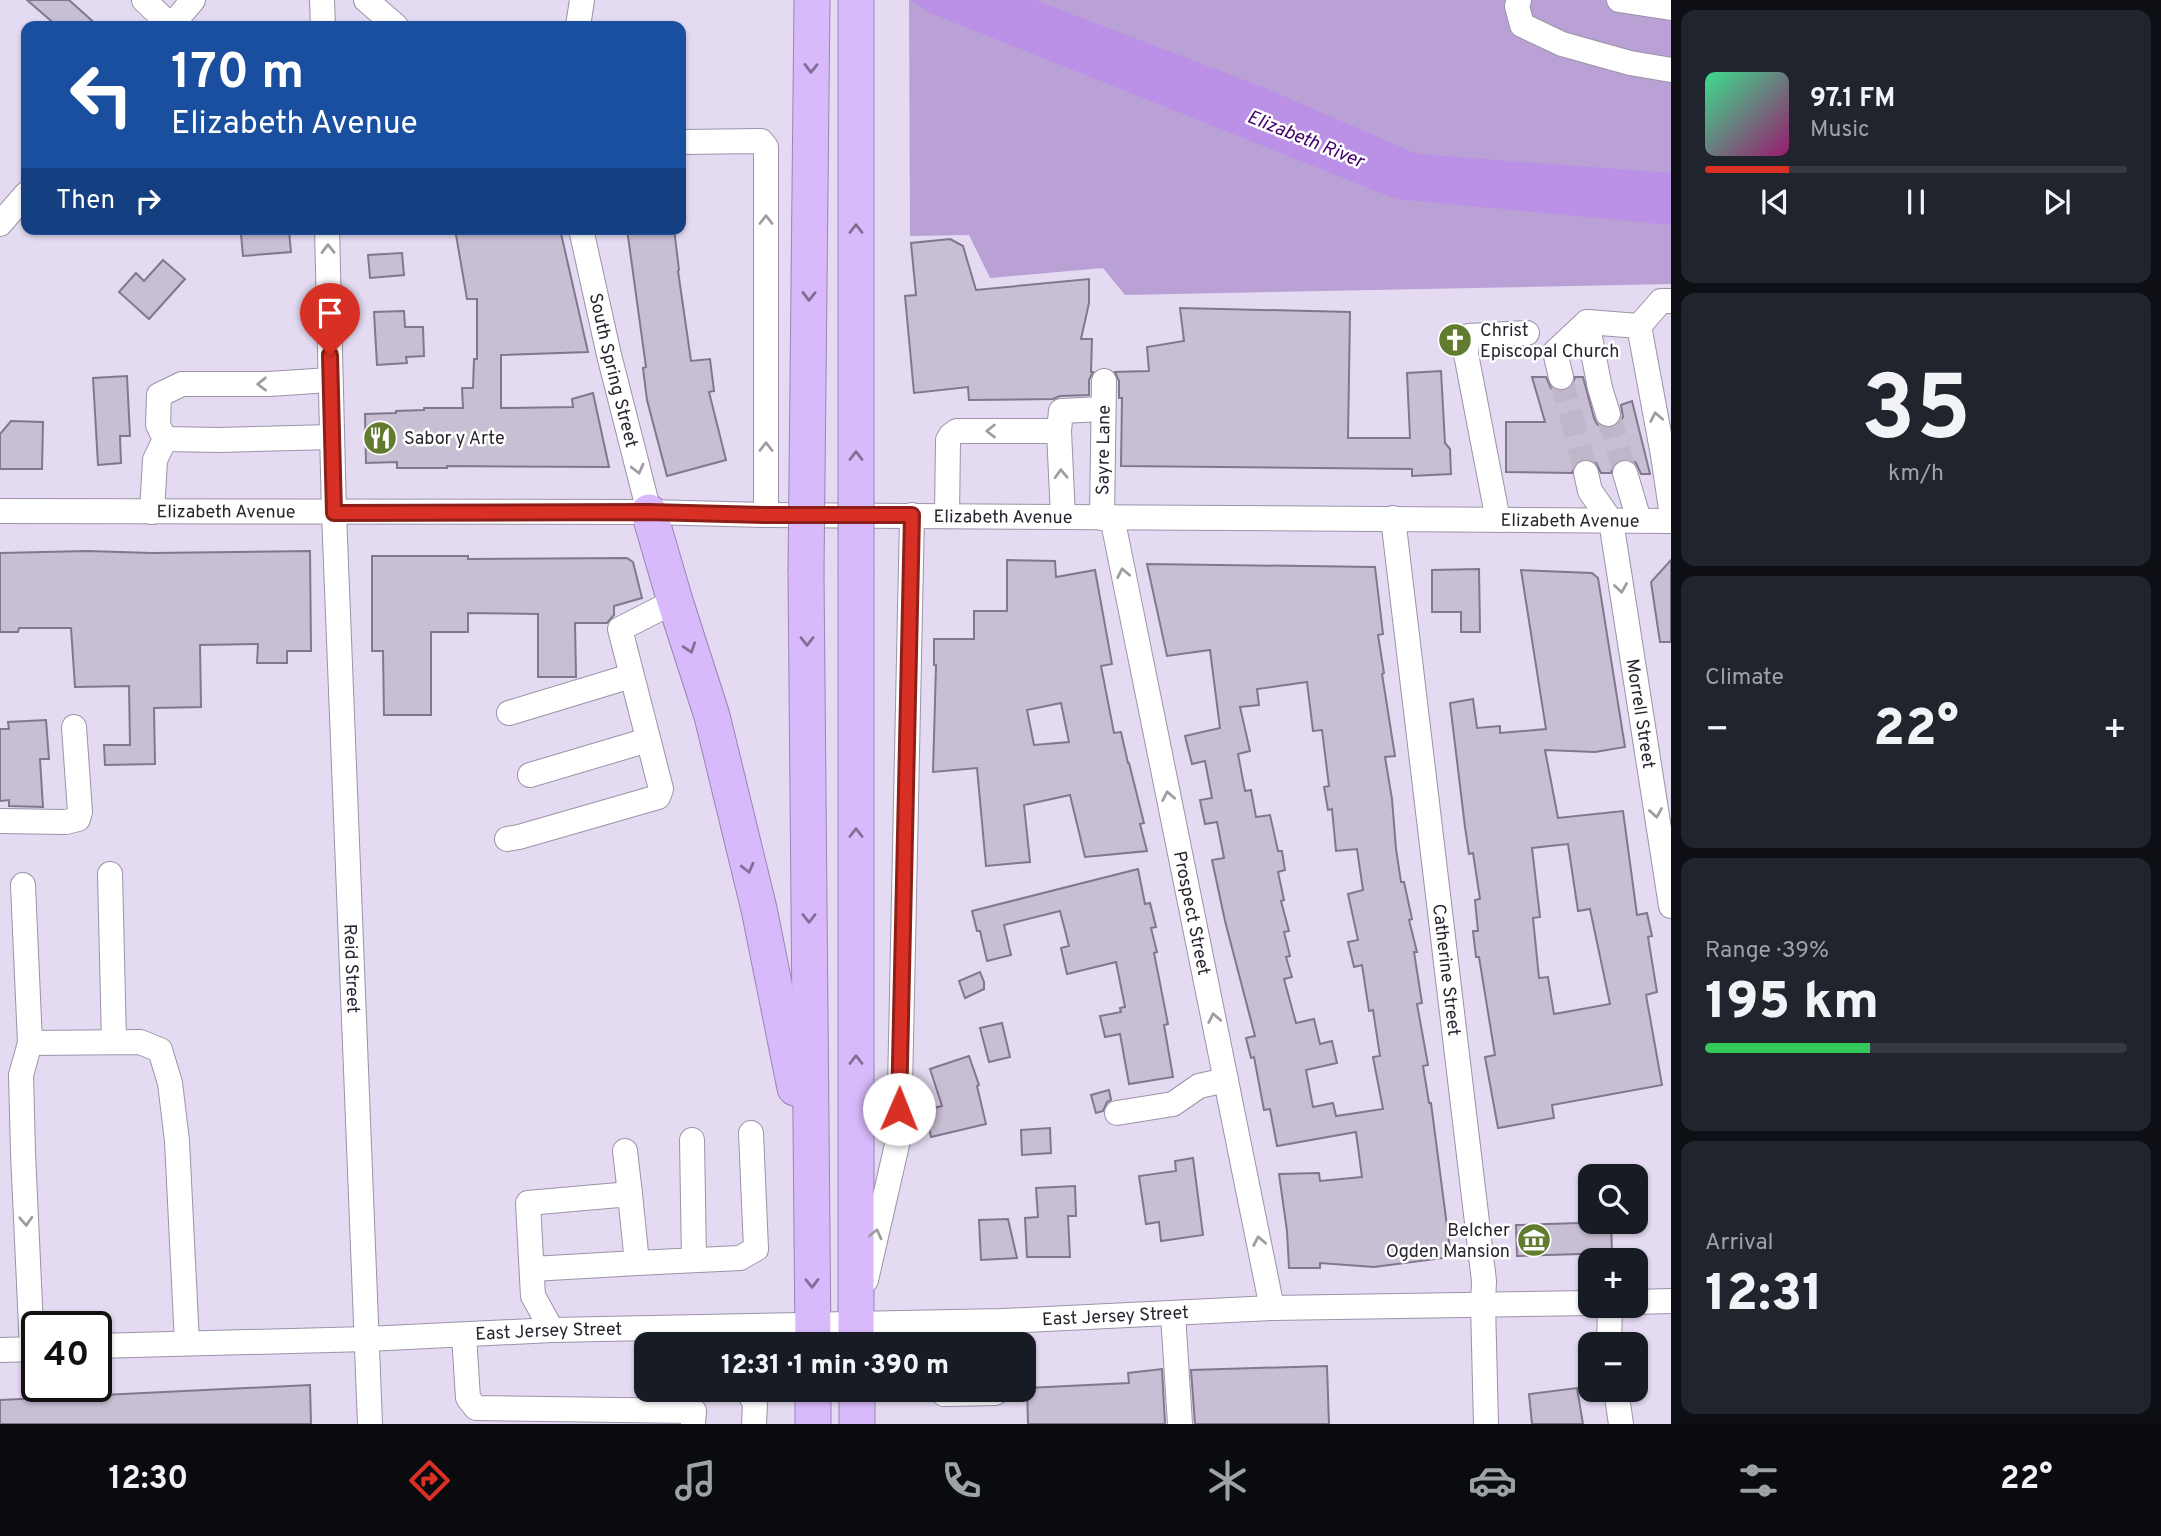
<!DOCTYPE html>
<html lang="en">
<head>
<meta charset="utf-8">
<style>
  :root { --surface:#171b24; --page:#20242c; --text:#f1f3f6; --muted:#9ea1a6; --line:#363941; --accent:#d93025 }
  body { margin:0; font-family:Overpass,sans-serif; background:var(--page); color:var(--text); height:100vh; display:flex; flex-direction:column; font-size:26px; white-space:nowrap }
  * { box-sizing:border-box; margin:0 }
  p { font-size:23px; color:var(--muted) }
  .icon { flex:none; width:38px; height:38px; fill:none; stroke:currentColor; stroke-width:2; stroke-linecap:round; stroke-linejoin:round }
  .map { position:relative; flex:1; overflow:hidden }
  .side { display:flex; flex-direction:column; gap:10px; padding:10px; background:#0d0f14; width:490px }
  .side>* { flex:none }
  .guide { position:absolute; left:21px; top:21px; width:665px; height:214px; border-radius:14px; box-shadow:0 2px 5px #0004; background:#1a4fa0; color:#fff; overflow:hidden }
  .fabs { position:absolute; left:1578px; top:1164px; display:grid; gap:14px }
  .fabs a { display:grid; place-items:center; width:70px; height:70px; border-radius:14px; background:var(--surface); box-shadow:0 2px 5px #0004; font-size:35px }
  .speed { position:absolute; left:21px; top:1311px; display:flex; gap:14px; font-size:35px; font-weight:700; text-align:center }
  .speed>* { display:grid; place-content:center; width:91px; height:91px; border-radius:50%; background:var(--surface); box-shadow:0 2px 5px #0004; line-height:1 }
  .speed .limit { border:4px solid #111; border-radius:10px; background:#fff; color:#111 }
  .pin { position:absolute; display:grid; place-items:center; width:60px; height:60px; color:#fff; margin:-72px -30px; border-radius:50% 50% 50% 0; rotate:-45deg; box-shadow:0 0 7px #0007 }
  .pin .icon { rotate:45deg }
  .me { position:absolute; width:77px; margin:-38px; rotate:1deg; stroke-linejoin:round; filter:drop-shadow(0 0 5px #0008) }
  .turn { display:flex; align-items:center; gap:24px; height:147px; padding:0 35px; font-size:32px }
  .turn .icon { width:91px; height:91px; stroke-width:2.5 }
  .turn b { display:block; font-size:49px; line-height:60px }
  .then { display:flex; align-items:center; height:66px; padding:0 35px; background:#0003; gap:14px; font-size:26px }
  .big { font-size:52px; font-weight:800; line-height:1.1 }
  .side .widget { flex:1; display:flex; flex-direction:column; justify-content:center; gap:10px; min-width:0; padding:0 24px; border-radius:14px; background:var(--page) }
  .side .dial { align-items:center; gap:0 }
  .dial b { font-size:91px; line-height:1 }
  .song { display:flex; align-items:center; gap:21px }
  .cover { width:84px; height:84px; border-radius:10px; background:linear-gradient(135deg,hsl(150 70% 55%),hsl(320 70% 35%)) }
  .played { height:7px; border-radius:4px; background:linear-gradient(90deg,var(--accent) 20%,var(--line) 20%) }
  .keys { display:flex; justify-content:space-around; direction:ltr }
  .heat { display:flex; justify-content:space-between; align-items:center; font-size:38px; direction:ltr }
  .charge { height:10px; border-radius:5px; background:linear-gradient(90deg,#34c759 39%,var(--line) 0) }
  .trip { position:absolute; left:634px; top:1332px; width:402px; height:70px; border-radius:14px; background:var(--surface); box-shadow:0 2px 5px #0004; font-weight:800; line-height:70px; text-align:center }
  .tab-bar { display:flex; height:112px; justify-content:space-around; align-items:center; background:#090b0e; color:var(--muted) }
  .tab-bar .icon { width:49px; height:49px }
  .tab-bar .current { color:var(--accent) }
  .tab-bar b { font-size:32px; color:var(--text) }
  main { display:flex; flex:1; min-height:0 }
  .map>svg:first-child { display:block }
  .green { fill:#b9a0d5 }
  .water { fill:#ba91e7 }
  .building { fill:#c9bfd5; stroke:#81788d; stroke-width:2; fill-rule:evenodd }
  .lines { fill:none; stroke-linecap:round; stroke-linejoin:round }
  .minor-tunnel { stroke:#bfb6ca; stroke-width:24; stroke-dasharray:24 12; stroke-linecap:butt }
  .minor-casing { stroke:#9c93a8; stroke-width:26 }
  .highway-casing { stroke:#9b85b3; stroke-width:37 }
  .minor { stroke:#fff; stroke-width:24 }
  .highway { stroke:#d8b9fb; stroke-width:35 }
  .highway-bridge-casing { stroke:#9b85b3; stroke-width:37; stroke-linecap:butt }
  .highway-bridge { stroke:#d8b9fb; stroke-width:35 }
  .oneway { stroke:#806f94 }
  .oneway2 { stroke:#9f9da1 }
  .route-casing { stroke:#8d1f18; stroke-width:18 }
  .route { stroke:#d93025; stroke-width:12 }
  .labels { text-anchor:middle; stroke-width:5; stroke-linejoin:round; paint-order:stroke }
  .poi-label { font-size:18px; fill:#29252e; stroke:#fff; text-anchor:start }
  .street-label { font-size:18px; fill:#29252e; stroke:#fff }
  .water-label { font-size:19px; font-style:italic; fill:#43006b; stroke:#fff }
</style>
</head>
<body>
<main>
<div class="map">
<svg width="1671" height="1424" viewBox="0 0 1671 1424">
  <rect width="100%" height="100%" fill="#e4daf1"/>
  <path class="green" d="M909,0H1671V284L1125,295L1103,268L990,278L969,235L910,236Z"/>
  <path class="water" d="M911,0H1035L1265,88L1417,154L1671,173V225L1396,199L930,13Z"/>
  <g class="building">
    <path d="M27,0H69L98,26H57Z"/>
    <path d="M455,229H560L588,352L501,355V408L573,407L572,399L593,393L609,467L447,466V468H397V462L366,463L365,414L396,413V411L424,410V408H463L462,388H473L474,359H477V299H467Z"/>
    <path d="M627,229H674L679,270L678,271L691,361L710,359L714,391L709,392L726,460L667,476L647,400L643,368L646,367Z"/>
    <path d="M289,231L291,252L243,256L241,234Z"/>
    <path d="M950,239L963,246L976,290L1089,279V303L1081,339H1092L1091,372H1093L1089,380V395L1060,396L1053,399L969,400L968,387L914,393L905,296L916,295L911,243Z"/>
    <path d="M402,253L404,275L370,278L368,255Z"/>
    <path d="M163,260L185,279L149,319L119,292L136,273L144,281Z"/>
    <path d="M1180,308L1350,312L1348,438H1410L1407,373L1441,371L1445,443L1450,449L1451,474L1412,476V469L1121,466L1122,398H1119V381L1115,372L1149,371L1147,347L1184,341Z"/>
    <path d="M404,311L405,327H423L424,356L406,357L407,363L377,365L374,312Z"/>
    <path d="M127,376L130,436H120L121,463L98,465L93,378Z"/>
    <path d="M1532,377H1546L1551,388L1557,391L1564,392L1572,387L1575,377H1583L1594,418L1597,424L1604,428H1612L1618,425L1623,417L1621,405L1632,401L1650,474H1641L1636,463L1628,458L1620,459L1615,462L1611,473H1601L1596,463L1591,459L1583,458L1576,463L1572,473L1506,472V422H1545Z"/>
    <path d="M11,421L43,422L42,469H0V434Z"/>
    <path d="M87,551L152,553L310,551L311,651H287V663H257L258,644L200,645L201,707L154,708L155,764L105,765L104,745H130L129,686L75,687L71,628H19L18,632H0V553Z"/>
    <path d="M372,556H468V559L627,558L633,562L642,598L614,606V615L607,623H575L576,677H538V614L468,613V632H431V715H384L383,651H372Z"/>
    <path d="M1007,560L1055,561L1056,577L1095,570L1112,664L1101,666L1114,733L1121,732L1128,763H1129L1144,823L1140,824L1147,851L1085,857L1070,795L1024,805L1030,862L986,866L977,768L933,772L936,665H934V639H974V611H1007ZM1061,703L1069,742L1034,745L1027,710Z"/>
    <path d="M1671,560V642H1660L1651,582Z"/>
    <path d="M1147,564L1375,567L1383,634L1378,635L1384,673L1382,674L1395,756L1385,757L1392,799L1396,849L1401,882H1404L1412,919L1409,920L1417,952H1414L1422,1003L1417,1004L1428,1065L1423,1066L1429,1103H1431L1451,1257L1374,1267L1320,1263V1268H1289L1287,1231L1279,1174L1319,1173L1320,1181L1362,1177L1356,1132L1277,1146L1270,1109L1264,1110L1254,1057L1251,1058L1246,1038L1255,1036L1225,921L1212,860L1224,858L1217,822L1205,824L1200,800L1212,798L1205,761L1192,764L1185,736L1220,728L1210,650L1167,656ZM1307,682L1313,731L1322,730L1329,786L1324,787L1328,810L1332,809L1336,851L1357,849L1363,890L1348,894L1358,940L1348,942L1354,967L1362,965L1369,1011L1373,1010L1380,1056L1373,1057L1383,1109L1336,1116L1333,1103L1313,1107L1306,1070L1337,1063L1332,1041L1320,1044L1314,1019L1296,1023L1284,979L1292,977L1286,957L1290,956L1284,932L1289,931L1281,901L1284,900L1278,872L1285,870L1282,851H1278L1270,815L1256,817L1251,790L1245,791L1238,754L1250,751L1240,707L1259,705L1257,689Z"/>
    <path d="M1479,569L1480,632H1461V612H1432V570Z"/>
    <path d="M1521,570L1592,573L1598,578L1625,747L1595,752L1545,750L1558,818L1623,811L1637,915L1647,913L1652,936L1648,937L1657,992L1646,995L1662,1085L1552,1105L1554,1118L1498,1128L1485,1057L1495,1055L1479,957H1476L1473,931H1478L1475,900L1480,899L1473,853L1469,854L1465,827L1450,703L1473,699L1477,728L1500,726V733L1546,729ZM1568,844L1578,911L1590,909L1610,1004L1554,1014L1548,977L1539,978L1533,918L1540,917L1532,848Z"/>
    <path d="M46,720L49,759H40L43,807L9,806V800L0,801V729H9L8,722Z"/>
    <path d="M1138,869L1145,904L1150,903L1156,927L1151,928L1157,952L1154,953L1168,1024L1164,1025L1173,1077L1129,1084L1120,1034L1105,1037L1100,1016L1121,1012L1120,1008L1125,1007L1116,962L1067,974L1061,948L1069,946L1060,911L1004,925L1011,955L987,961L980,931H977L972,911Z"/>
    <path d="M980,972L984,982V989L965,998L959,981Z"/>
    <path d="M1002,1023L1010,1057L989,1062L980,1028Z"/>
    <path d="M969,1056L979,1085L977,1086L986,1124L931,1137L925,1110L942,1106L930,1069Z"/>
    <path d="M1109,1090L1111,1100L1107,1102L1103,1111L1096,1113L1091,1095Z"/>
    <path d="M1050,1128L1051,1153L1022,1155L1021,1130Z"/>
    <path d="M1193,1158L1203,1235L1161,1241L1159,1222L1146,1224L1139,1176L1176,1171L1175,1161Z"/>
    <path d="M1075,1186L1076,1216H1068L1070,1257H1027L1025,1218L1038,1217L1036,1188Z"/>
    <path d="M1008,1219L1017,1258L981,1260L979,1220Z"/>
    <path d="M1611,1222L1612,1253L1517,1256L1516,1225Z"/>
    <path d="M1327,1366L1329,1424H1195L1191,1370Z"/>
    <path d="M1162,1369L1165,1424H1028L1027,1388L1129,1383L1128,1373Z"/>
    <path d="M310,1385L311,1424H0V1400Z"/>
    <path d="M1577,1388L1583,1424H1532L1529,1394Z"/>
  </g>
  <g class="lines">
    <g class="minor-tunnel">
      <path d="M1561,377L1586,473"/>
      <path d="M1608,414L1625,473"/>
    </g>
    <g class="minor-casing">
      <g id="minor">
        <path d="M144,0L171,26"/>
        <path d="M322,0L323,26"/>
        <path d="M366,0L396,26"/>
        <path d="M1519,0L1517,6L1522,25L1562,44L1630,63L1671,70"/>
        <path d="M1619,0L1671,8"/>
        <path d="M171,26L193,0"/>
        <path d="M578,26L582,0"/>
        <path d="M681,142L761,141L766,147V515"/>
        <path d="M0,224L26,194"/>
        <path id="s1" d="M327,229L334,513L370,1424"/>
        <path id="s2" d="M581,229L609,355L649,512"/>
        <path d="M1587,322L1600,388L1608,414"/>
        <path d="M1639,326L1661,301H1671"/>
        <path d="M1561,377L1555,352L1587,322L1639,326L1663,455L1671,509"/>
        <path d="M330,380L269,384H182L159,395L158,425L165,439L219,440L332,437"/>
        <path id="s3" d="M1586,473L1590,491L1611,521L1671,906"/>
        <path d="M1625,473L1639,520"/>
        <path id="s4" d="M0,511L649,512L766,515L1671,521"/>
        <path d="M152,512L155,460L165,439"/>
        <path d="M947,516L948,440L951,435L957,431H1059"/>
        <path d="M1063,517L1059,431L1061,411L1103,409"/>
        <path id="s5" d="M1112,517L1272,1308"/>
        <path id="s6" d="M1102,518L1104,381"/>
        <path id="s7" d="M1393,518L1484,1281L1483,1304L1486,1424"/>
        <path d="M1498,520L1466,354L1468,336L1527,333"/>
        <path d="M509,713L631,676"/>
        <path d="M530,775L648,740"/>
        <path d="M0,821L66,822L78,819L80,812L74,727"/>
        <path d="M507,839L519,837L658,797L661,789L620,629L675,601"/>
        <path d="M110,874L114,1042"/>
        <path d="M23,885L30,1043L140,1042L160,1050L170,1083L177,1141L187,1343"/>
        <path d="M30,1043L21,1075L23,1153L32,1349"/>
        <path d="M1117,1113L1173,1104L1199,1086L1226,1080"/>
        <path d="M692,1140L694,1260"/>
        <path d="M625,1151L630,1194"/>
        <path d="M532,1269L637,1263"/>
        <path d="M866,1280L899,1136L912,515"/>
        <path d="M1636,1302L1671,1301"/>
        <path d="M1173,1314L1180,1424"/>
        <path d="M1004,1321L1005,1344"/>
        <path d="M552,1330L533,1296L528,1203L630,1194L637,1263L740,1258L756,1249L751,1133"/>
        <path d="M464,1335L468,1398L476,1408L694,1411L693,1424"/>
        <path d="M1609,1344L1610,1306"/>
        <path id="s8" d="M96,1346L367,1339L552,1330L1004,1321L1272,1308L1591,1303"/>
        <path d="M0,1350L37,1349"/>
        <path d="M748,1390L755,1404L754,1424"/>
        <path d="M1616,1390L1621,1424"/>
        <path d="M944,1394L995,1393L1000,1390"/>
      </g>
    </g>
    <g class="highway-casing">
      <g id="highway">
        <path d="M649,512L675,601L712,716L759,909L795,1088"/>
        <path d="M806,573L813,1344"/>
        <path d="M856,573V1344"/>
        <path d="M813,1390V1424"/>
        <path d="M857,1390V1424"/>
      </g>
    </g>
    <use href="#minor" class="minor"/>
    <use href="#highway" class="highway"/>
    <g class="highway-bridge-casing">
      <g id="highway-bridge">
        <path d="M856,0V573"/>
        <path d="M806,573L812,0"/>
      </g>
    </g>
    <use href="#highway-bridge" class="highway-bridge"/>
  </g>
  <defs><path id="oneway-chevron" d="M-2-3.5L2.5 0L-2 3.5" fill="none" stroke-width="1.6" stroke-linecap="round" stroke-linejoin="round" transform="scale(1.75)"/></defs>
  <g class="oneway">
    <use href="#oneway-chevron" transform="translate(811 68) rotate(91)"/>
    <use href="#oneway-chevron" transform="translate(856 229) rotate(-90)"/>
    <use href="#oneway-chevron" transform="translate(809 296) rotate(91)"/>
    <use href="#oneway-chevron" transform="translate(856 456) rotate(-90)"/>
    <use href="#oneway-chevron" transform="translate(807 641) rotate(90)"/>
    <use href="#oneway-chevron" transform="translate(690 648) rotate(72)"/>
    <use href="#oneway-chevron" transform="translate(856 833) rotate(-90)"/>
    <use href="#oneway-chevron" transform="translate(748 868) rotate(76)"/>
    <use href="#oneway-chevron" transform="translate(809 918) rotate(90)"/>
    <use href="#oneway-chevron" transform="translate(856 1060) rotate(-90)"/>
    <use href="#oneway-chevron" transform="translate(812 1283) rotate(89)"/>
  </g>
  <g class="oneway2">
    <use href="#oneway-chevron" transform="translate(766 220) rotate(-90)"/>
    <use href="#oneway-chevron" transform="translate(328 249) rotate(-91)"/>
    <use href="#oneway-chevron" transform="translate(262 384) rotate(179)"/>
    <use href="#oneway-chevron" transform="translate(1656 417) rotate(-101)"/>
    <use href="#oneway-chevron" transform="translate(991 431) rotate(180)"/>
    <use href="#oneway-chevron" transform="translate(766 447) rotate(-90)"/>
    <use href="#oneway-chevron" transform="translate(638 469) rotate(76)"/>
    <use href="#oneway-chevron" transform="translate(1061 474) rotate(-92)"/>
    <use href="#oneway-chevron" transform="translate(1123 573) rotate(-101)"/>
    <use href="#oneway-chevron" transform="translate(1621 588) rotate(81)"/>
    <use href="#oneway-chevron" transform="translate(1168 796) rotate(-101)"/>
    <use href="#oneway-chevron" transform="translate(1656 813) rotate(81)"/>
    <use href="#oneway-chevron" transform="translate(1214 1018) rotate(-101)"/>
    <use href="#oneway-chevron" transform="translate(26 1221) rotate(87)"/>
    <use href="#oneway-chevron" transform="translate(876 1234) rotate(-77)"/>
    <use href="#oneway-chevron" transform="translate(1259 1241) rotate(-101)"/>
  </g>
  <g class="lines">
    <g class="route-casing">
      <path id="route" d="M330,355L334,513L649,512L766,515H912L899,1109"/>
    </g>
    <use href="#route" class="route"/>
  </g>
  <defs>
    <g id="church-disc" transform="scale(1.75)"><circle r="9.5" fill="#627c2f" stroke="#fff"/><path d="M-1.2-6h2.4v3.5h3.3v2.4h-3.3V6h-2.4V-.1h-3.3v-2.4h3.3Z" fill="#fff"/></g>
    <g id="restaurant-disc" transform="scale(1.75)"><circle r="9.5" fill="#627c2f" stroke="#fff"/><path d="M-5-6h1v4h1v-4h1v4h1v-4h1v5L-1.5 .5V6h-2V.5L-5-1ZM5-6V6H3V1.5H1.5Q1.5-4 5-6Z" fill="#fff"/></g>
    <g id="museum-disc" transform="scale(1.75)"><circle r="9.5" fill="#627c2f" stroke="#fff"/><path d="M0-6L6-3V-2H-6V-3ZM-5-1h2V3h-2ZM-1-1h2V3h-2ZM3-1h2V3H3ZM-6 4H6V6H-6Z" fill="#fff"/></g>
  </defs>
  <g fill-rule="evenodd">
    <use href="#church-disc" x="1455" y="340"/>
    <use href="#restaurant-disc" x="380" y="438"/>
    <use href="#museum-disc" x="1534" y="1240"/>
  </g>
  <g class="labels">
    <g class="poi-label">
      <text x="1480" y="336">Christ<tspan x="1480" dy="21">Episcopal Church</tspan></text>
      <text x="404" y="444">Sabor y Arte</text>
      <text x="1510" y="1236" text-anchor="end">Belcher<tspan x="1510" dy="21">Ogden Mansion</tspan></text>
    </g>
    <g class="street-label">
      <text dy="6" stroke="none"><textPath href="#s2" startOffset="145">South Spring Street</textPath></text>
      <text dy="6" stroke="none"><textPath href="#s6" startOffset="68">Sayre Lane</textPath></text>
      <text dy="6" stroke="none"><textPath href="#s4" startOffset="226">Elizabeth Avenue</textPath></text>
      <text dy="6" stroke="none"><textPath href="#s4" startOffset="1003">Elizabeth Avenue</textPath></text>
      <text dy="6" stroke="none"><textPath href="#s4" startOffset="1570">Elizabeth Avenue</textPath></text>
      <text dy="6" stroke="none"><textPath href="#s3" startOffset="250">Morrell Street</textPath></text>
      <text dy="6" stroke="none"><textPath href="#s5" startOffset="404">Prospect Street</textPath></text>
      <text dy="6" stroke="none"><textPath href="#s1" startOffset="740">Reid Street</textPath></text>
      <text dy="6" stroke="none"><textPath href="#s7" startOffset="455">Catherine Street</textPath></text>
      <text dy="6" stroke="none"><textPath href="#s8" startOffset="1020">East Jersey Street</textPath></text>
      <text dy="6" stroke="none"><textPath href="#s8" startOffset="453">East Jersey Street</textPath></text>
    </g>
    <g class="water-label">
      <text transform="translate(1306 138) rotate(22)" y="7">Elizabeth River</text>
    </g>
  </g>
</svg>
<div class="fabs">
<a><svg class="icon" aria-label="search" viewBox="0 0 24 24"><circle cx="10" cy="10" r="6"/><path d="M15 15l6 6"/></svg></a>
<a>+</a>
<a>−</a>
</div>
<div class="speed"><div class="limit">40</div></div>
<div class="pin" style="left:330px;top:355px;background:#d93025"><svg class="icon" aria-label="arrive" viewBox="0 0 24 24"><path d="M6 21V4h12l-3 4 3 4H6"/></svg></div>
<svg class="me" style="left:899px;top:1109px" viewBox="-20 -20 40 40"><circle r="19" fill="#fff"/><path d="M0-13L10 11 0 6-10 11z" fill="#d93025"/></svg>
<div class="trip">12:31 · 1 min · 390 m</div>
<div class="guide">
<div class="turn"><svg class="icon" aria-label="left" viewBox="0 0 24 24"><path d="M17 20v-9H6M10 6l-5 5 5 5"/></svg><div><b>170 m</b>Elizabeth Avenue</div></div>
<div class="then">Then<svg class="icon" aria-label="right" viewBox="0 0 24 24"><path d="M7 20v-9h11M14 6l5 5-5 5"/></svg></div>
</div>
</div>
<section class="side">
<div class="widget">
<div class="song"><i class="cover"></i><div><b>97.1 FM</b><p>Music</p></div></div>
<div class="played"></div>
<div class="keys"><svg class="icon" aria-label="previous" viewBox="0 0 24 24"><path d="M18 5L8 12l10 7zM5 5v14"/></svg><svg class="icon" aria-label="pause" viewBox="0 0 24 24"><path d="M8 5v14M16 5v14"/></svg><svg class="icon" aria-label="next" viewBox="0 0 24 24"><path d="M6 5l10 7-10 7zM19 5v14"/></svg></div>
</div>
<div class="widget dial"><b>35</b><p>km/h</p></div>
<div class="widget"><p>Climate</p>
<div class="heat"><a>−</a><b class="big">22°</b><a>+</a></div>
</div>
<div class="widget"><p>Range · 39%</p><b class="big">195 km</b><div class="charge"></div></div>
<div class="widget"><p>Arrival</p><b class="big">12:31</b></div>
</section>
</main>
<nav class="tab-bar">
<b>12:30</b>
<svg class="icon current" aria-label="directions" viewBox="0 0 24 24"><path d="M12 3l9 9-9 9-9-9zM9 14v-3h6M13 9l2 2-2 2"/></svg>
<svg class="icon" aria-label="music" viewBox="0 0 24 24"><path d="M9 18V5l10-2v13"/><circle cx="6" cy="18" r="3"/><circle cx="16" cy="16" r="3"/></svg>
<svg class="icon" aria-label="phone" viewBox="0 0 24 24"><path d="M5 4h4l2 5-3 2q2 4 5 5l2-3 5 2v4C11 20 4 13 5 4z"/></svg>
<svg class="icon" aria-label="climate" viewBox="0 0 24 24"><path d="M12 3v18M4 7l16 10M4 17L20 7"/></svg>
<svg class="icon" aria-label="car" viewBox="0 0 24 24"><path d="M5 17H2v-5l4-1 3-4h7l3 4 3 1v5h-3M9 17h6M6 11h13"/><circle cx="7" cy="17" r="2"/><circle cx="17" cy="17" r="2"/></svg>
<svg class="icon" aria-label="filters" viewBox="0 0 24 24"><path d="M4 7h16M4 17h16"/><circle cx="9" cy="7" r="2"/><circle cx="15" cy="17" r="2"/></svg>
<b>22°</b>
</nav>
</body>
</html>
